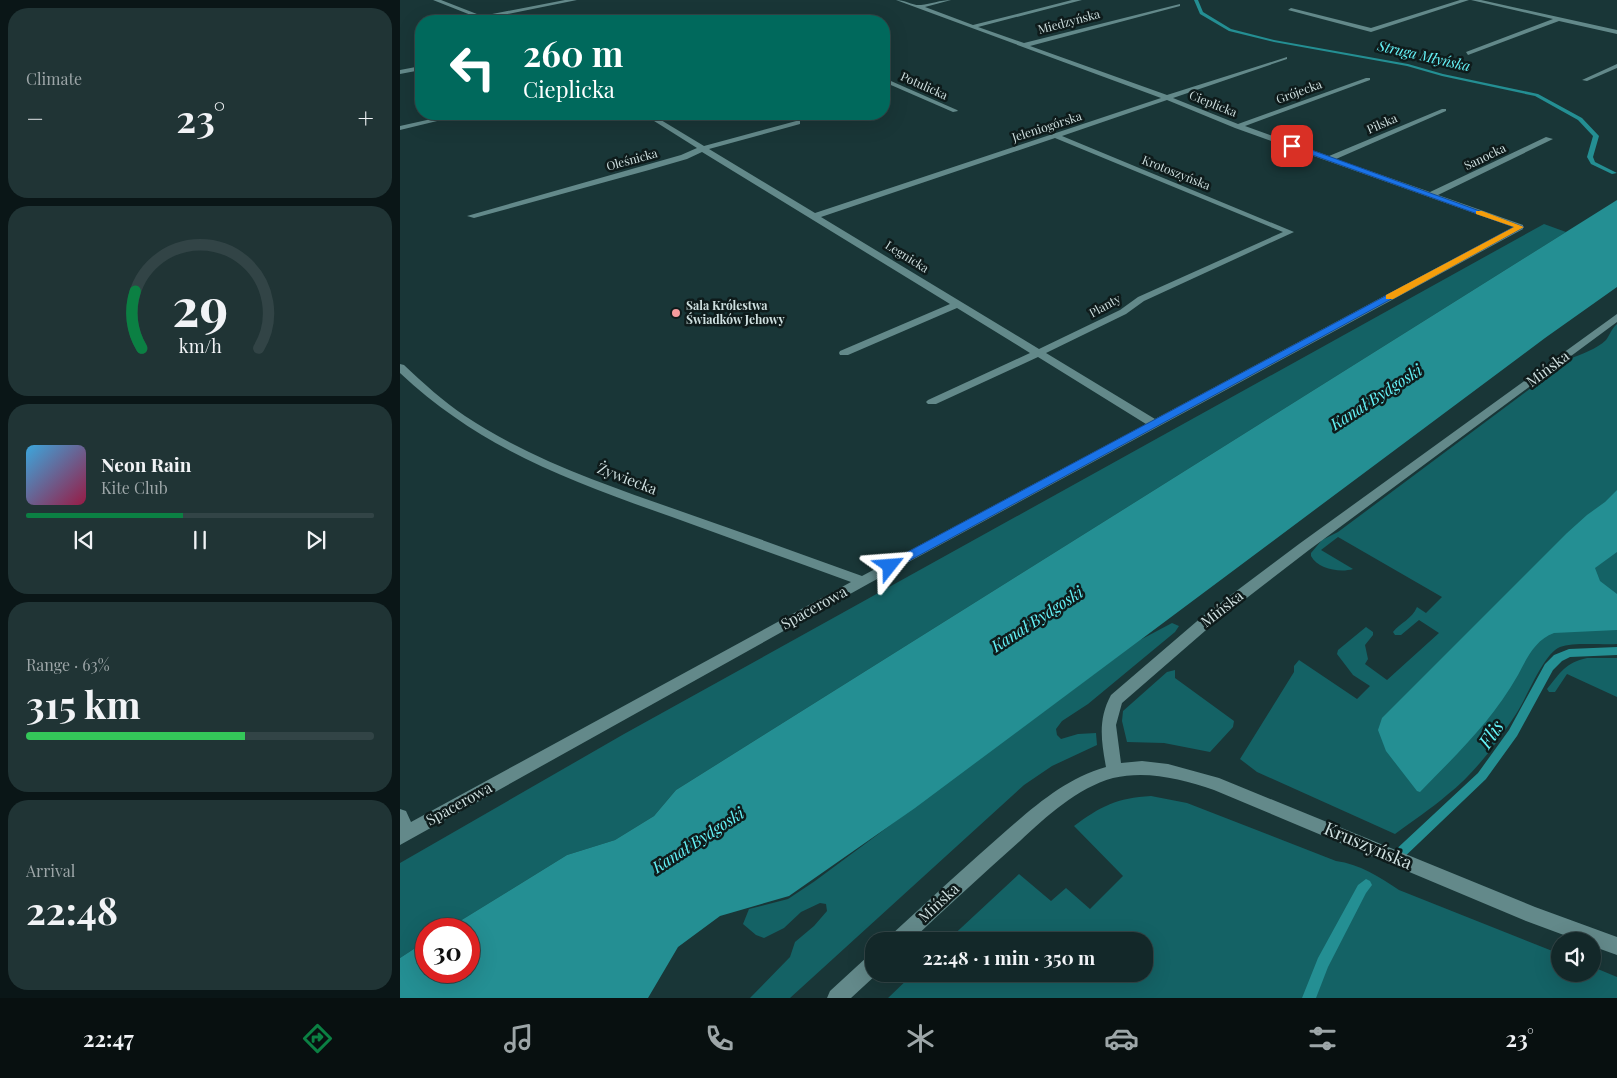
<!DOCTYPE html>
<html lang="en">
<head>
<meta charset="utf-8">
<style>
  :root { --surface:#132829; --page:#203435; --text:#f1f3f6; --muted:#9da6a8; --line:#324446; --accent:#0b8043 }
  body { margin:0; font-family:"Playfair Display",serif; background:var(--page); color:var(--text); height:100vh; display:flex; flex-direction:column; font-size:19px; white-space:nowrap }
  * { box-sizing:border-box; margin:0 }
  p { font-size:16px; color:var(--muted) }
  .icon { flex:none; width:28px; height:28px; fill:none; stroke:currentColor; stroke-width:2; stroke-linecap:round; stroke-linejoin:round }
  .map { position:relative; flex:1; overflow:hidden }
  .side { display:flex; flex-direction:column; gap:8px; padding:8px; background:#0a1617; width:400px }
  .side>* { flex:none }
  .banner { position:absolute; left:15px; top:15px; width:475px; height:105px; border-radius:20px; box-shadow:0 5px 20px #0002,0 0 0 1px var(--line); background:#00695c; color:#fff; overflow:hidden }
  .tools { position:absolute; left:1151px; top:932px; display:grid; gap:10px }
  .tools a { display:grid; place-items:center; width:50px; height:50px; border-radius:50%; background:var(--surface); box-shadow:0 5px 20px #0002,0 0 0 1px var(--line); font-size:25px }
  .speed { position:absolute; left:15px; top:918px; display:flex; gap:10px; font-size:25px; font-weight:700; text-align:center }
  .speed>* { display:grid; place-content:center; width:65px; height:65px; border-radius:50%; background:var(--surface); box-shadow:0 5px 20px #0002,0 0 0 1px var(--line); line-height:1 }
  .speed .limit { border:8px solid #d22; background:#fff; color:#111 }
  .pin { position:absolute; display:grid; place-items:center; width:42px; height:42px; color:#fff; margin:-21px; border-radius:10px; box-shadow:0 2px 8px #0006 }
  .me { position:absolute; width:55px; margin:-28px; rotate:62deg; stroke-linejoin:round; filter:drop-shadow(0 0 4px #0008) }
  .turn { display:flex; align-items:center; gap:18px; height:105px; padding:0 25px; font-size:22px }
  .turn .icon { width:65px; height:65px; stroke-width:2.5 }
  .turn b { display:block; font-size:35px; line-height:42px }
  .big { font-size:38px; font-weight:700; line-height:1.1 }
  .side .widget { flex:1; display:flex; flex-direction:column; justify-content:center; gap:8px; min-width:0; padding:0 18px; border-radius:20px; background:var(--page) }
  .side .dial { align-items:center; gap:0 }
  .dial svg { height:130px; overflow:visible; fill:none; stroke:var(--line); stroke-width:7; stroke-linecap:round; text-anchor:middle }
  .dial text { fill:var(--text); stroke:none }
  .song { display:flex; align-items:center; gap:15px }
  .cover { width:60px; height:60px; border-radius:8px; background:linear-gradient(135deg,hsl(200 70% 55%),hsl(340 70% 35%)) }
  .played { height:5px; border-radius:2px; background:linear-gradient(90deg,var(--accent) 45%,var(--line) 45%) }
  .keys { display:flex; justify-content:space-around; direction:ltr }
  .heat { display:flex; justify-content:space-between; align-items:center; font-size:28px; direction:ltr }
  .charge { height:8px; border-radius:4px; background:linear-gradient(90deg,#34c759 63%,var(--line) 0) }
  .trip { position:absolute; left:465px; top:932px; width:288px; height:50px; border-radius:20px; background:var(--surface); box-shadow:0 5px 20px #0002,0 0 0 1px var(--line); font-weight:700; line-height:50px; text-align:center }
  .menu { display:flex; height:80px; justify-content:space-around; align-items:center; background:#081010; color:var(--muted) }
  .menu .icon { width:35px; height:35px }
  .menu .on { color:var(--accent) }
  .menu b { font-size:22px; color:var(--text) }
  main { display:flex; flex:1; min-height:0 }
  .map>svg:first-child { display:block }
  .green { fill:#146265 }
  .water { fill:#248f93 }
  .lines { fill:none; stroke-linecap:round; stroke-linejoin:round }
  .stream { fill:#248f93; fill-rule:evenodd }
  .minor { fill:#63898a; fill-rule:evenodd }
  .route { fill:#1a73e8; stroke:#114b97 }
  .slow { fill:#f59e0b }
  .poi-dot { fill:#f59b9d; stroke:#0e1b1b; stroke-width:2 }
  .labels { text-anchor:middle; stroke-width:5; stroke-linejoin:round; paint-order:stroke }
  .far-street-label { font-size:12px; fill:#cedfdf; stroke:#0e1b1b }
  .far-poi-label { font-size:12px; font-weight:bold; fill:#cedfdf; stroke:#0e1b1b; text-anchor:start }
  .far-water-label { font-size:14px; font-style:italic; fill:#65f3f8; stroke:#0e1b1b }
  .street-label { font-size:15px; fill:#cedfdf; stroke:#0e1b1b }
  .water-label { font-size:16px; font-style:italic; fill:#65f3f8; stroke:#0e1b1b }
  .near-street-label { font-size:18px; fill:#cedfdf; stroke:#0e1b1b }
  .near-water-label { font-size:19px; font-style:italic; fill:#65f3f8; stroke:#0e1b1b }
</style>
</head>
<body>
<main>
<section class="side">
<div class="widget"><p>Climate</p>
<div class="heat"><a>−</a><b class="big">23°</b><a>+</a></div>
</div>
<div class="widget dial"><svg viewBox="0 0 100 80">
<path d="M14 69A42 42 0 1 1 86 69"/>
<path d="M14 69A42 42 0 0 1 10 34" stroke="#0b8043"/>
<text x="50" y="56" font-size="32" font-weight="700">29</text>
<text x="50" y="72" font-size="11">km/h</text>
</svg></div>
<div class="widget">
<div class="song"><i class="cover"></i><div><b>Neon Rain</b><p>Kite Club</p></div></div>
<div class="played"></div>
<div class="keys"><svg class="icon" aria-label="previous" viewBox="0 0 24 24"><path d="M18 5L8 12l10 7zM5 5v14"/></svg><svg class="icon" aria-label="pause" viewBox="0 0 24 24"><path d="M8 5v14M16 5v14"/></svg><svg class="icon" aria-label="next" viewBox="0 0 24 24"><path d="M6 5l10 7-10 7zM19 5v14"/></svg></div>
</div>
<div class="widget"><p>Range · 63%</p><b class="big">315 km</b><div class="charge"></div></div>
<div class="widget"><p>Arrival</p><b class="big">22:48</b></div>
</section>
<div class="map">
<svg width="1217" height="998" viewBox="0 0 1217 998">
  <rect width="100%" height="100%" fill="#193637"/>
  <g class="green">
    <path d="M1144,224L1166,232L276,790L254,816L215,840L167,855L47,929H26V941L0,958V863L224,734Z"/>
    <path d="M1217,324V644C1202,645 1173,642 1160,647C1143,654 1127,698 1116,714C1098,742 1074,774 1047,795C1031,809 1012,821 995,834L857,772L840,759L894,672V666L899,660L957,699L970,686L953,675L937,654L938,650L966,627L973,632V635L965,645L968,659L965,664L987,680L1039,633L1019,620L1001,635H995L993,632C1000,623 1012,619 1017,607L1026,613L1042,597L938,537L921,550L953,569C940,573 918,569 911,556V553L922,540L938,532L1170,359C1181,354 1197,349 1206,340C1210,335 1211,329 1217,324Z"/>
    <path d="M772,623L779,626L775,632L688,704L662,721L656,729L657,735L661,739L678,734L696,733L697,745L652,766L624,785L390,998H350L390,957L395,942L414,926L427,911L426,904L420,903L401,912L384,928L364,938L356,935L343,924L349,909L388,899L415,881L740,640Z"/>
    <path d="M1187,658H1217V697L1167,674L1155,692H1149L1147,689C1161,672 1165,663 1187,658Z"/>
    <path d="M775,670V678L834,721L833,727L810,752L764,743L727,742L722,721L723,711L767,672Z"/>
    <path d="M751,796L787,803L936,861C959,864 980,877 999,890L1160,954V974H1192L1193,967L1217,977V998H488L513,974H744V941H547L619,874L651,901L666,888L690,909L723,876L674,826C701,806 717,798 751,796Z"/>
  </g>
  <g class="water">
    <path d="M1217,200V287L1145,338L515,808L389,896L320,916L278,947L248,998H0V958L26,941V971H69V929H47L167,855L215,840L254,816L276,790Z"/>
    <path d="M1217,490V552L1195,568L1200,581L1217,594V630L1154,633C1135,640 1127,658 1118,675C1092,721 1057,754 1020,792L1017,791L986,751L978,730L982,718L1167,533L1187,515L1205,502Z"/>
  </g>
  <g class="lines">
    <g class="stream">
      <path d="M794,0H798L803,12L831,29L874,40L1008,64L1043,74L1138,94L1182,118L1199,136L1193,157L1195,162L1217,173L1212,174L1191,164L1187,157L1193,136L1178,120L1135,96L1042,76L1007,66L874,42L829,31L800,14Z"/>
      <path d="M1217,647V655L1170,657L1162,661L1153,670L1117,736L1086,779L998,863L994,865L990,863L988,859L990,855L1078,773L1109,730L1145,664L1154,655L1169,649Z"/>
      <path d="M966,879L970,881L972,885L966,893L928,967L916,998H902L918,958L958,885Z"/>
    </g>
    <g class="minor">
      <path d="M33,0H41L82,16L165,0H177L88,18L94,21H86Z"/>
      <path d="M496,0C505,0 513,6 521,5C531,4 540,0 551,0L525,7L573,25L672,0H682L578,27L624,43L780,4V6L630,46L767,95L887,57V59L773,98L838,124L966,78H970V80L845,126L929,156L1042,109H1046V111L936,159L1030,192L1146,137L1153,139L1038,195L1123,225V229L468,584L0,845V809L6,811L11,822L451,582C391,560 332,539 272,517C170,481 81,449 0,373V364L4,365C23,383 43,401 65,416C131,460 209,486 283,512C343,533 402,554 462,576L746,424L638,357L536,404H528L526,402L528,400L630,353L557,308L448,355H440L439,353L440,351L550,304L302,152L287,159L249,170L74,218L67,216L281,155L297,148L243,114H251L304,146L400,120V124L309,149L415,213L761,98ZM767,100L835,128L1113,227L755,419L646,353L726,314L744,301L894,232L662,136ZM655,138L883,232L738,297L720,310L639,349L421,217Z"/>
      <path d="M1060,0H1069L971,32L888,10L891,8L971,28Z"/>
      <path d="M1071,0H1081L1217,30V34L1159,21L1068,55L1066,52L1153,19Z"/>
      <path d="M1217,64V68L1187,81L1182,80Z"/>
      <path d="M21,66V70L0,74V70Z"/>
      <path d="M484,78L557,110L558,111L553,112L484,82Z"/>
      <path d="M54,114H66L0,130V126Z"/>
      <path d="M1217,314V322L909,550L813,624L722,703L716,725L721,763L742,761L768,764L819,778L1135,907L1217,937V955L1192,946V941H1180L1126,921L814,790C782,779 747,770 713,778C677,788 647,816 620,841C583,874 547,907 511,941H489L491,935C530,899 568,864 607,830C637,804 667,778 706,767C701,740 698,719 711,695L803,616L899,544Z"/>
      <path d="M474,955V974H477L451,998H427L430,991L467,957Z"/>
    </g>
  </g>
  <path class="route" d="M890,144H895L1124,227L494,569H485L483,566L485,564L1114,227L890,147Z"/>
  <path class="slow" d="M1076,211H1082L1124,227L993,299H986V295L1114,227L1076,214Z"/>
  <circle class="poi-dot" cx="276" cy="313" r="5"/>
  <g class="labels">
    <g class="far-street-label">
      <text transform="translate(669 22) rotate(-15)" y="4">Miedzyńska</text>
      <text transform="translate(524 86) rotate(24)" y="4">Potulicka</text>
      <text transform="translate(899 92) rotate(-20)" y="4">Grójecka</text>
      <text transform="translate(813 104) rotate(22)" y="4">Cieplicka</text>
      <text transform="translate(982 124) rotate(-23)" y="4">Pilska</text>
      <text transform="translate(647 127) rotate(-18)" y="4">Jeleniogórska</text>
      <text transform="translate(1085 157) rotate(-26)" y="4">Sanocka</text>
      <text transform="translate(232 160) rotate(-15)" y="4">Oleśnicka</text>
      <text transform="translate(776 173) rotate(22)" y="4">Krotoszyńska</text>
      <text transform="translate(507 257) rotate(32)" y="4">Legnicka</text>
      <text transform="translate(705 306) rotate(-29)" y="4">Planty</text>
    </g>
    <g class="far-poi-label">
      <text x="286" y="310">Sala Królestwa<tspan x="286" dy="14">Świadków Jehowy</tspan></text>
    </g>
    <g class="far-water-label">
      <text transform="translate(1024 56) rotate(13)" y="5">Struga Młyńska</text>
    </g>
    <g class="street-label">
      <text transform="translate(1148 369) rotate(-37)" y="5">Mińska</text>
      <text transform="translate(227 479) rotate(21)" y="5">Żywiecka</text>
      <text transform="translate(414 608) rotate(-29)" y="5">Spacerowa</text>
      <text transform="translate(822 609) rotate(-38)" y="5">Mińska</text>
      <text transform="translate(59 804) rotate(-29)" y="5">Spacerowa</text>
      <text transform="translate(539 903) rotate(-43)" y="5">Mińska</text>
    </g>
    <g class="water-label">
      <text transform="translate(976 397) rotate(-33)" y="6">Kanał Bydgoski</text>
      <text transform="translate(637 619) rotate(-33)" y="6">Kanał Bydgoski</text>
      <text transform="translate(298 840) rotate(-33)" y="6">Kanał Bydgoski</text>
    </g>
    <g class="near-street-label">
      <text transform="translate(968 846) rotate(23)" y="6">Kruszyńska</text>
    </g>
    <g class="near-water-label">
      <text transform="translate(1091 734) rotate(-56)" y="7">Flis</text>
    </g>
  </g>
</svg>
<div class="tools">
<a><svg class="icon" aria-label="sound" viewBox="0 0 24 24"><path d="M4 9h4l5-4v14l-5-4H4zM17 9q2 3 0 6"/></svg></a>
</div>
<div class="speed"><div class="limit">30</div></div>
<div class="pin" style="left:892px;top:146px;background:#d93025"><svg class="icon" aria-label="arrive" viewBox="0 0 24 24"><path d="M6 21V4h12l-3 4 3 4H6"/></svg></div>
<svg class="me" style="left:490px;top:566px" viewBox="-20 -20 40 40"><path d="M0-17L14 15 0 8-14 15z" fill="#1a73e8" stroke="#fff" stroke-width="4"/></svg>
<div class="trip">22:48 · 1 min · 350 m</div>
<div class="banner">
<div class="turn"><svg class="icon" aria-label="left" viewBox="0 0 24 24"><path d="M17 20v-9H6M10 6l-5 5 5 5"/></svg><div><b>260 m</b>Cieplicka</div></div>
</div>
</div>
</main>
<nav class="menu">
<b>22:47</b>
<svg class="icon on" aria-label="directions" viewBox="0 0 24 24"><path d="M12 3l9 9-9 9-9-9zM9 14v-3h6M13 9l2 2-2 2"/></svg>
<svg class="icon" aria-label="music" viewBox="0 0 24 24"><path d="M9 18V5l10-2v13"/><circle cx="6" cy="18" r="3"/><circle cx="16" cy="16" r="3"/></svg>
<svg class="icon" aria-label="phone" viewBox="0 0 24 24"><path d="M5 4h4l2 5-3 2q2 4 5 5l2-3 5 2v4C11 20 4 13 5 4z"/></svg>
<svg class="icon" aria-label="climate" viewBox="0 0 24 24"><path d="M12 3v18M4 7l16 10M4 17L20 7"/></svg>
<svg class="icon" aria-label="car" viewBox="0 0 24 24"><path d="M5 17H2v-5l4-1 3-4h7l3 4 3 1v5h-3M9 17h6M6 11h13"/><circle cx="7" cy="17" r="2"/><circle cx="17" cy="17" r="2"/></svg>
<svg class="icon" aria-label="filters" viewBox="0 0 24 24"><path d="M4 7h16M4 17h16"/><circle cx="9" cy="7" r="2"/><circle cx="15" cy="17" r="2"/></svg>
<b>23°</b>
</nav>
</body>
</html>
